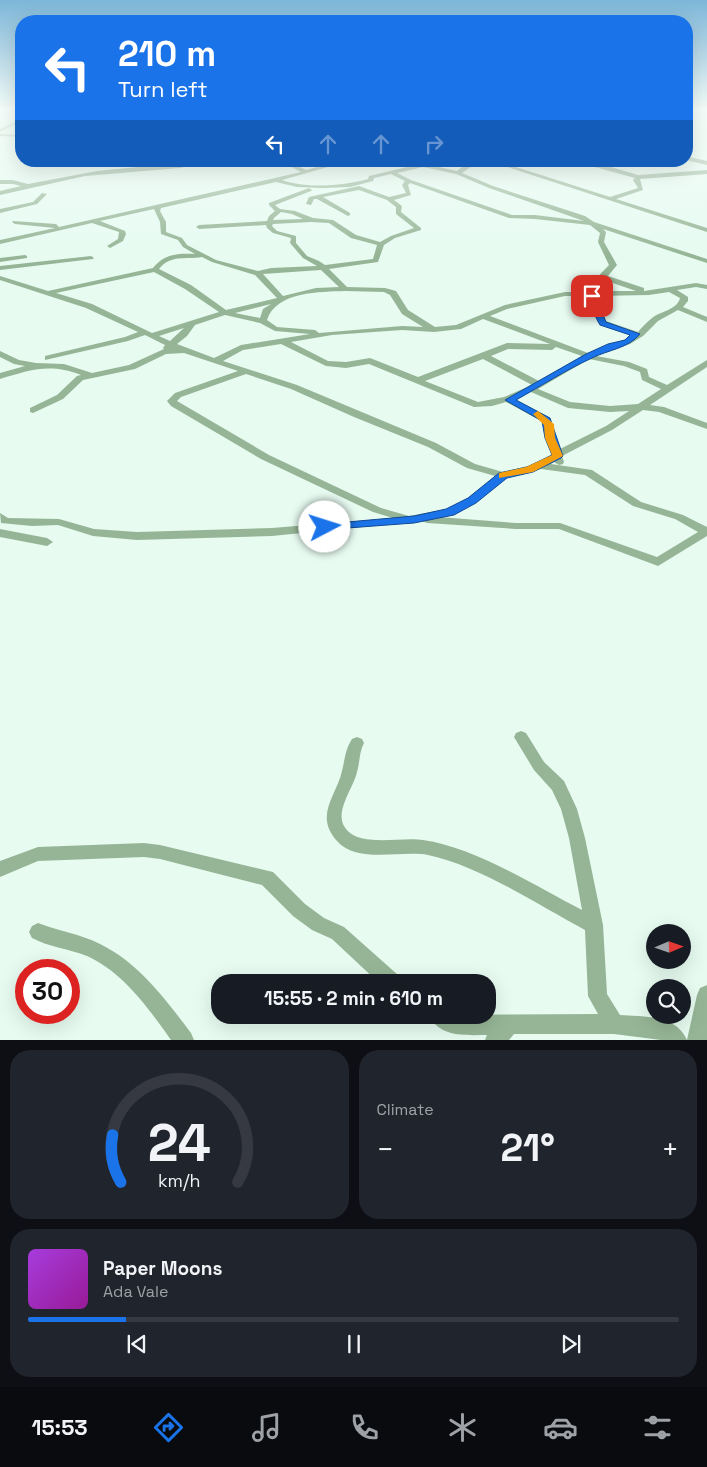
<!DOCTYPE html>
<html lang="en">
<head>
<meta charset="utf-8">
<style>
  :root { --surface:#171b24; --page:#20242c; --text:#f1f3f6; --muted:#9ea1a6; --line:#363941; --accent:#1a73e8 }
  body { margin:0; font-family:"Space Grotesk",sans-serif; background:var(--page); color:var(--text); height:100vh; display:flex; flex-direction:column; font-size:19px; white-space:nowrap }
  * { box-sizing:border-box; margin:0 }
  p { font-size:16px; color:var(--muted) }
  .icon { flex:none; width:28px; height:28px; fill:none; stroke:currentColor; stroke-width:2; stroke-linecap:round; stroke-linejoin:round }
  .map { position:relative; height:1040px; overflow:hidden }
  .details { display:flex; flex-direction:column; gap:10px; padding:10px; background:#0d0f14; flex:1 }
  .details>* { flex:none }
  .hud { position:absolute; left:15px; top:15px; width:678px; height:152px; border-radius:20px; box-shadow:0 5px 20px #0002; background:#1a73e8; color:#fff; overflow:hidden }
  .needle { width:32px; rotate:88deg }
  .fabs { position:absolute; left:646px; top:924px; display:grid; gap:10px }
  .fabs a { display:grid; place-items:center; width:45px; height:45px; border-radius:50%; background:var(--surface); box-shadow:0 5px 20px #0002; font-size:25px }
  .speed { position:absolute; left:15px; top:959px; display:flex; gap:10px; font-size:25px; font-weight:700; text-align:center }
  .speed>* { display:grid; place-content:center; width:65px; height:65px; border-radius:50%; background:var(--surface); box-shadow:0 5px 20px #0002; line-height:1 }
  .speed .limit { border:8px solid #d22; background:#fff; color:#111 }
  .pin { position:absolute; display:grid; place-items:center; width:42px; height:42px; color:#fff; margin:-21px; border-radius:10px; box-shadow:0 2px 8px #0006 }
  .me { position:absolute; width:55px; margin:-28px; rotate:85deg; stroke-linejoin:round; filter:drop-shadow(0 0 4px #0008) }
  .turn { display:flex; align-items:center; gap:18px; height:105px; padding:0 20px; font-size:22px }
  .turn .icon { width:65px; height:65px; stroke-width:2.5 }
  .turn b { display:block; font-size:35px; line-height:42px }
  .lanes { display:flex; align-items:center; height:48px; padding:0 20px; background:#0003; justify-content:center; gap:25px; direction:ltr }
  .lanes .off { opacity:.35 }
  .big { font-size:38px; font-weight:700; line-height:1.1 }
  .details .card { flex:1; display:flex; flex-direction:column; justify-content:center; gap:8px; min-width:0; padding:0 18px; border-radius:20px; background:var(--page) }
  .details .dial { align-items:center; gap:0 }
  .dial svg { height:130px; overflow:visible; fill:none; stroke:var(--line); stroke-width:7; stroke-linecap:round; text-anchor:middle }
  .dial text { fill:var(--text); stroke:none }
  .song { display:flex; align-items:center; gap:15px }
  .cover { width:60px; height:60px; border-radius:8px; background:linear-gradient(135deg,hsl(280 70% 55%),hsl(300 70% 35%)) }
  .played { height:5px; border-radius:2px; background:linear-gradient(90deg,var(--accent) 15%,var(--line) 15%) }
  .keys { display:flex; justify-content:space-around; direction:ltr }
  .heat { display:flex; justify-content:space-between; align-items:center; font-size:28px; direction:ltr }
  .details .tiles { flex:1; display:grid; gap:10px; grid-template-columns:1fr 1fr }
  .card:last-child { grid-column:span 2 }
  .trip { position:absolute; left:211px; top:974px; width:285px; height:50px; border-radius:20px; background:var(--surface); box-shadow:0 5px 20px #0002; font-weight:700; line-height:50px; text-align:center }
  .tabs { display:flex; height:80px; justify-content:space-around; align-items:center; background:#090b0e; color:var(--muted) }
  .tabs .icon { width:35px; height:35px }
  .tabs .selected { color:var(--accent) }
  .tabs b { font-size:22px; color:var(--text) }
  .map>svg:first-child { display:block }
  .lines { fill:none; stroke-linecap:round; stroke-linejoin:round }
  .minor { fill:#96b596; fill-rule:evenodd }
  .route { fill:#1a73e8; stroke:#114b97 }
  .slow { fill:#f59e0b }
</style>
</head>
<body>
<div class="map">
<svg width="707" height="1040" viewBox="0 0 707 1040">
  <rect width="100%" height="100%" fill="#e7fbf1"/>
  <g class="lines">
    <g class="minor">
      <path d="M21,119V122L0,132V129Z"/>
      <path d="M0,134L21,135V137L0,136Z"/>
      <path d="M686,156L707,161V165L686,160Z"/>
      <path d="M94,161H117L93,165L90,163Z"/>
      <path d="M199,161H211L180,168L85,176L0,195V191L21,186L13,184H0V180H13L28,184L97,171Z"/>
      <path d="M268,161L289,162L306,170L339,161H349L282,180C308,189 342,186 368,179L369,176L428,162L430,165L457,171L469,161H475V164L462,173L493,186L585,216L594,222L707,259V263L603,229L606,232L604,242L617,265L608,276L644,288V291L696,283L707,285V289L696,287L677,290L688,297V301L683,307L707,317V322L678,310L658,321L643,336L630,344L596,356L629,362L647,369L649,377L667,385L707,360V367L650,405L664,407L707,423V429L659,412L643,410L612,430L562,456L564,462L563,464L559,465L554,462L551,464L592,470L641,502L683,515L707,527V536L658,566L559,529H516L427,523L422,521L272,536L137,540L93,536L58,525L32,526L1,523L0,513L8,518L59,519L94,529L137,532L272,528L393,518L373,512L261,459L171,406L167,401L175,393L238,371L184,353L166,354L135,369L83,380L63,399L33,413L30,412V408L57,395L77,376L81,375C49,363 31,370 0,379V373L25,366L14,364L0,357V351L19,360L36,363L64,364L92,373L129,365L164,349L163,348L165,345L145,335L128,341L45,360V356L125,337L138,332L86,308L0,280V276L48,291L153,268C164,254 178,253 195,254L183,247L178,240L161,234L160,222L154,209L100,221L125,231L126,234L123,241L110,248L107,246L118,239L119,232L92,223L0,244V240L55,228L15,224L12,222L13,221L56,224L59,227L301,172L288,165ZM423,167L456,174L489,188L584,221L535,215H512L411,180L397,173ZM391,174L405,181L402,185L406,193L389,197L359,186L309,197L306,204L311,205L314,199H317L348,216L350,215V213L323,197L359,190L387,200L396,207V214L414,228L391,236L380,242L356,235L333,220L313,218L295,211L280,209L275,205L311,191L312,190L309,188L269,203V205L275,211L269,216L267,221L199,225L196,227L199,229L266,225L267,228L273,233L291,238L290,243L303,258L317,266L271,268L258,271L216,260L187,245L182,238L166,232V222L160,211L161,208L276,182L297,187L323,188L350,187L373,181L374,178ZM410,183L509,218L535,219L590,225L600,233L598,242L609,265L583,292H565L505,305L456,325L435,327L408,310L396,291L385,288L347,287L329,269L378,262L384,245L395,238L421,230V228L401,212L402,206L394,200L411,195L408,185ZM281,212L292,214L303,219L273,220L274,218ZM311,222L329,223L351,238L377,245L373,259L325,265L319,261L307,256L296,243V236L277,231L272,226L273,224ZM202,257L212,262L255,275L277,298L226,310L191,285L159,269C171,254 185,260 202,257ZM321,270L339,287L316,288L283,296L263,274ZM154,272L185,289L219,312L152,333L92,304L56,293ZM604,280L636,291H592ZM345,291L384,292L390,295L402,314L423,327L402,326L319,333L315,330L277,327L267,320C276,291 321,292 345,291ZM669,292L680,298C677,310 661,311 652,318C647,322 642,327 638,332L606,321L599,305L600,299L596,296L649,295ZM565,296H586L592,300L591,305L600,325L631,335L624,340L588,353L490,316L507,309ZM271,304L263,309L260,318L235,313ZM225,315L260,323L275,331L310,334L241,345L214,358L177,344L187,336L195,325ZM483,319L550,344L507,343L418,377L370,358L346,362L328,361L291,342L332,335L402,330L434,332L461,329ZM184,328L170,341L159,336ZM281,344L326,366L346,368L369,364L474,407L492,406L506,402L543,422L552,454L537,464L503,472L475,464L436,443L297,385L223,361L243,350ZM556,347L582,356L539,381L491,356L508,349L552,350ZM483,359L532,385L504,397L478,402L425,381ZM589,359L624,366L640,372L642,380L661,389L638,404L610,406L570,402L538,389ZM246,374L291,389L354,417L428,447L467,468L495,476L468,498L447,509L409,516L381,508L269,455L177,401L181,397ZM531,392L568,408L610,412L629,411L606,426L560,449L550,418L515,399ZM541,469L585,475L633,506L675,519L698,532L657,557L560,523H516L439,517L454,514L476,502L507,477Z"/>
      <path d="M489,161H498L509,165L546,161L516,167L610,197L638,188L633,180L635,178L573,161L601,164L638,175L707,170V174L640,179L643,190L616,199L707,228V232Z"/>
      <path d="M42,193L47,194L37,204L0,213V209L33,202Z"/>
      <path d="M25,255L27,256V258L0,262V258Z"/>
      <path d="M91,256L94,258L93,259L0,270V266Z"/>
      <path d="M0,529L47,538L53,542L47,546L0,537Z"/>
      <path d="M521,731L526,733L544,762L564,781L577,809L585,838L603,925L607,994L620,1015C643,1017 676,1014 687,1040H661L614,1034H514L509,1040H485L487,1035C467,1035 439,1038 429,1015L598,1014L588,996L585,930C538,905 480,866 428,855C401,850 357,864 337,841C314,815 336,797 342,771C345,759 345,750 352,739L357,737L362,739L364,743C359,753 360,762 357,772C354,787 335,810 344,826C357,849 401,836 423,840C474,847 536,886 582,910L569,838L561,809L552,790L534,770L514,737L516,733Z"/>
      <path d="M144,843L160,845L273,872L305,904L324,918L344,927L398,975L400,982H378L332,939L312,930L293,916L262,885L160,859L144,857L38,861L0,877V861L38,847Z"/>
      <path d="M38,923C58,931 81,934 100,944C139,963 166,1000 191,1033L194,1040H171C149,1009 123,972 87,956C69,949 49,947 32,938L29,932L32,926Z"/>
      <path d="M707,985V1040H687L697,995L700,988Z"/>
    </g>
  </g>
  <linearGradient id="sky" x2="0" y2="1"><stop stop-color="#7db6d8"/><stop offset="0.43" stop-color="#f4fdf9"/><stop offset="1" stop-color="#f4fdf9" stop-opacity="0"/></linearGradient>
  <rect width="707" height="255" fill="url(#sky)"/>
  <path class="route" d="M589,294H595L600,299L599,305L606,322L640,334C629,348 608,350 592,358C566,370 541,386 516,400L550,418L563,456L561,458L533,472L507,478L476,503L454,515L414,523L321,530L319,527L325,524L414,516L446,509L468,498L499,473L527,467L552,455L545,438L542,421L505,400L586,354L608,344L625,340L630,335L600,325C594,315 590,303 589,294Z"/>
  <path class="slow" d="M538,411L554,424L555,438L563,456L533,472L499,478V473L526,467L552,455L545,438L544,425L533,414Z"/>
</svg>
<div class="fabs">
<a><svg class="needle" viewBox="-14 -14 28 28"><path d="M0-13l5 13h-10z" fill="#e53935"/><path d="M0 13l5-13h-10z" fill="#9ea1a6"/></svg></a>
<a><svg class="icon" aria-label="search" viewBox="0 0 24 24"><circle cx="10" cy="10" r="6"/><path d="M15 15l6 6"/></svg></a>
</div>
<div class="speed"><div class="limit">30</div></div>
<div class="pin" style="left:592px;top:296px;background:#d93025"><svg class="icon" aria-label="arrive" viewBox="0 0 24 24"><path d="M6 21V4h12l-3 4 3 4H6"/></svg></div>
<svg class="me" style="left:325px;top:527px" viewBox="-20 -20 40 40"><circle r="19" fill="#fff"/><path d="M0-13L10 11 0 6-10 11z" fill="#1a73e8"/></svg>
<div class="trip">15:55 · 2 min · 610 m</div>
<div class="hud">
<div class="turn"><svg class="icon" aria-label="left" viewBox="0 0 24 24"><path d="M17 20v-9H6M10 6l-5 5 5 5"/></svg><div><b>210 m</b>Turn left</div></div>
<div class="lanes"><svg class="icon" aria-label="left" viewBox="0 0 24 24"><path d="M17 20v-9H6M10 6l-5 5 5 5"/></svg><svg class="icon off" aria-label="ahead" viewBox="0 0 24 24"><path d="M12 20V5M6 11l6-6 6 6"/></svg><svg class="icon off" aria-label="ahead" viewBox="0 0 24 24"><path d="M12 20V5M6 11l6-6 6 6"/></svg><svg class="icon off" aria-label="right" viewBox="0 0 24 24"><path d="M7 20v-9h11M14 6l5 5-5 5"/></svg></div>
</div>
</div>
<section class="details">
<div class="tiles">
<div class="card dial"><svg viewBox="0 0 100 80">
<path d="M14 69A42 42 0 1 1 86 69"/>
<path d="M14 69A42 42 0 0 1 9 40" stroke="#1a73e8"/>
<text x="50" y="56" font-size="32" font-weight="700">24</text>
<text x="50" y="72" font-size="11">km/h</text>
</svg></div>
<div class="card"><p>Climate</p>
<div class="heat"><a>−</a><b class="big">21°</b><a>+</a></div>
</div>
<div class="card">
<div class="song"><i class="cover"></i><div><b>Paper Moons</b><p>Ada Vale</p></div></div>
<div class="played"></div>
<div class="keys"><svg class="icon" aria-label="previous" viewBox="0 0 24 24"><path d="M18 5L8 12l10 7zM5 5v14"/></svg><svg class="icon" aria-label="pause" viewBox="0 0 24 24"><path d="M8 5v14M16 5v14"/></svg><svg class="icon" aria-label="next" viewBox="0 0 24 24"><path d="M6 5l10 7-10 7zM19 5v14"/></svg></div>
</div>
</div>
</section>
<nav class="tabs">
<b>15:53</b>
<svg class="icon selected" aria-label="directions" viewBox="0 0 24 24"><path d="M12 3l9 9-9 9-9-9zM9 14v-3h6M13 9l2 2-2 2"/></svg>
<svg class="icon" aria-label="music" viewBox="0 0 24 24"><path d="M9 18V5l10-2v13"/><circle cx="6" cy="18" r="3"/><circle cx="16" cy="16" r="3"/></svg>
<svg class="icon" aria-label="phone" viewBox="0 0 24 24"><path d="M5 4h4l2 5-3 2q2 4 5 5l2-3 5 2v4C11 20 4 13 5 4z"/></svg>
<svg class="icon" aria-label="climate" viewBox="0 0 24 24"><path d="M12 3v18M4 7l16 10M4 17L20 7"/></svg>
<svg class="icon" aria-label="car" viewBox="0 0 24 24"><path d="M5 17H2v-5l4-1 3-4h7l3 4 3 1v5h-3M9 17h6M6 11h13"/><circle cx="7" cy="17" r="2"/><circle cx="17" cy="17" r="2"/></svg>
<svg class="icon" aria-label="filters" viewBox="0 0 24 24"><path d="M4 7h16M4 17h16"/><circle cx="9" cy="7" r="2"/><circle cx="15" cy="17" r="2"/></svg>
</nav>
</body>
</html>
